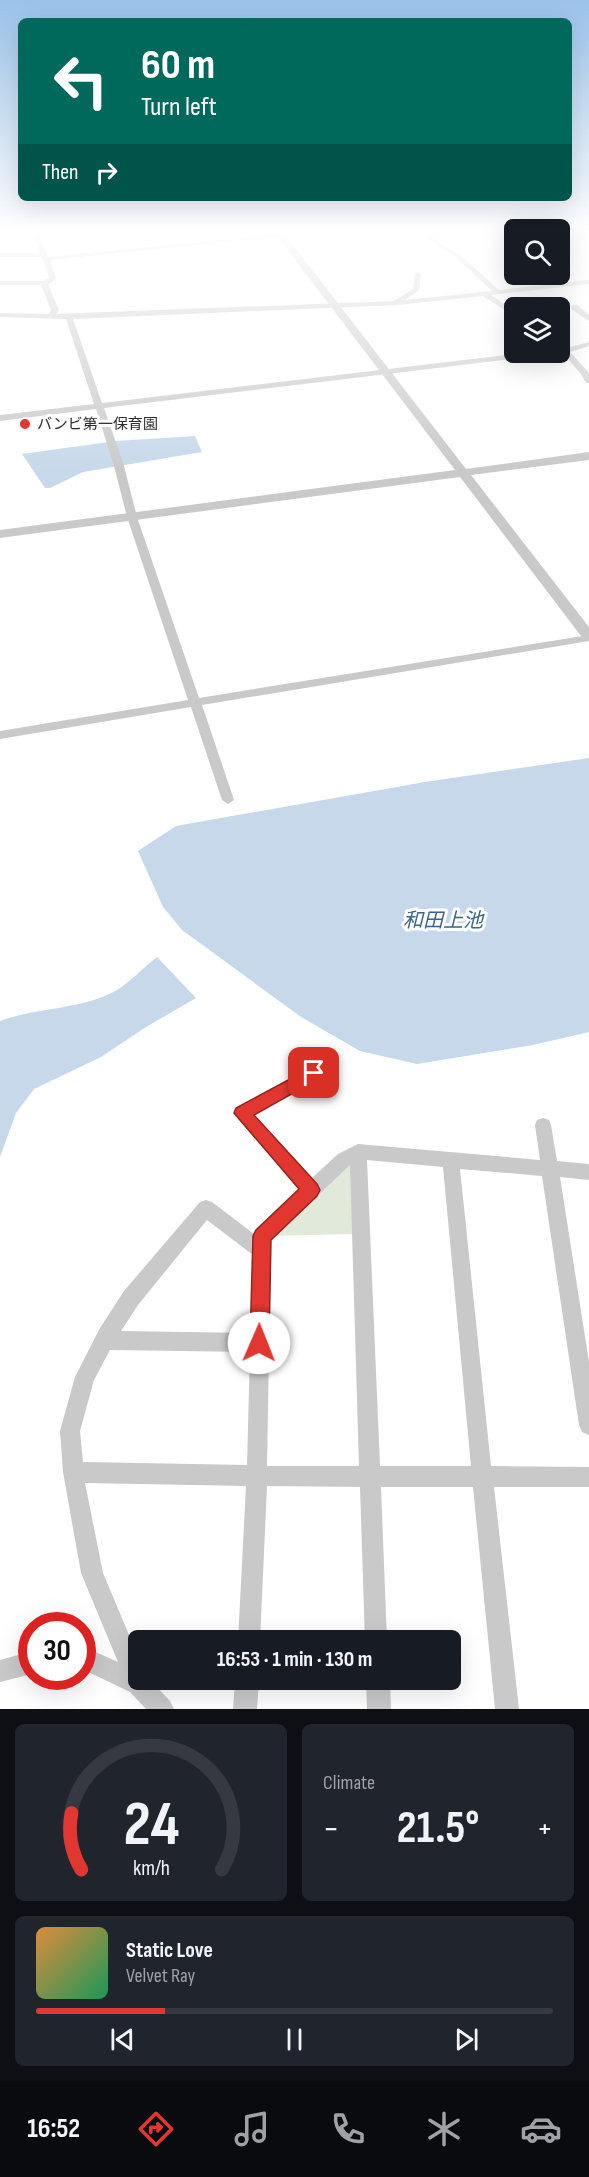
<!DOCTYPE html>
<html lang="en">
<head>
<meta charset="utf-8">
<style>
  :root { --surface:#171b24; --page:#20242c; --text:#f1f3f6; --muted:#9ea1a6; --line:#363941; --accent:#e23730 }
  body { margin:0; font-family:"Sofia Sans Condensed","Noto Sans JP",sans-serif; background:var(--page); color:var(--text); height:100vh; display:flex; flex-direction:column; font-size:22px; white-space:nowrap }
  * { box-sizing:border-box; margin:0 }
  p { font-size:20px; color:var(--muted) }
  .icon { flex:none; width:33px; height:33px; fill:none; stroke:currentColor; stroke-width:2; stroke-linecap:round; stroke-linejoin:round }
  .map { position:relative; height:1709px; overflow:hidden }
  .side { display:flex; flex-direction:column; gap:15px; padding:15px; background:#0d0f14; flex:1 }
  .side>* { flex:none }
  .hud { position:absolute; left:18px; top:18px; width:554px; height:183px; border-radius:9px; box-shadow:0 6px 24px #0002; background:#00695c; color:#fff; overflow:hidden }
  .controls { position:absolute; left:504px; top:219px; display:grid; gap:12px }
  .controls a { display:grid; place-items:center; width:66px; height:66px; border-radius:9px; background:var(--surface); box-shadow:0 6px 24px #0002; font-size:30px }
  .speed { position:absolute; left:18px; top:1612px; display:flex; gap:12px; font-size:30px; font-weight:700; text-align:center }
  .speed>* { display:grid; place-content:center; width:78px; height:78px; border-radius:50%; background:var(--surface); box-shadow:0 6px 24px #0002; line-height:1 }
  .speed .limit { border:9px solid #d22; background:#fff; color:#111 }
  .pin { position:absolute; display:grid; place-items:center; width:51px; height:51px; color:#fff; margin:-26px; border-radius:12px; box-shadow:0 3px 9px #0006 }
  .me { position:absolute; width:66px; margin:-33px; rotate:1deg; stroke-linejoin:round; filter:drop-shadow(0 0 4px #0008) }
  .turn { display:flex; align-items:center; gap:21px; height:126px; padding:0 24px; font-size:27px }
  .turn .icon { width:78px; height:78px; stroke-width:2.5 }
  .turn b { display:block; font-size:42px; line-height:51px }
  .then { display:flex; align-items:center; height:57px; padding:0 24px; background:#0003; gap:12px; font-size:22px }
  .big { font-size:45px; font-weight:700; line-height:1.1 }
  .side .widget { flex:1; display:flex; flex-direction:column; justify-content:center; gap:9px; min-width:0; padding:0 21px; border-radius:9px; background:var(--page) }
  .side .dial { align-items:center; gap:0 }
  .dial svg { height:156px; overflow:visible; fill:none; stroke:var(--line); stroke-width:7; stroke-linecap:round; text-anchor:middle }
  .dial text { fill:var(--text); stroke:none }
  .song { display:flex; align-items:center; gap:18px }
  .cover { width:72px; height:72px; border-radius:9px; background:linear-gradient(135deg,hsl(30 70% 55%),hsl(150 70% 35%)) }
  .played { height:6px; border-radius:3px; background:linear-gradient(90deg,var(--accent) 25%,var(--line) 25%) }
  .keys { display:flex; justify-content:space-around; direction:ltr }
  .heat { display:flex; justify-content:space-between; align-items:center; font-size:33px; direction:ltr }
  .side .tiles { flex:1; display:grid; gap:15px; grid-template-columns:1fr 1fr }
  .widget:last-child { grid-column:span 2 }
  .trip { position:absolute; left:128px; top:1630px; width:333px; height:60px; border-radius:9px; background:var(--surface); box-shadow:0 6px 24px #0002; font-weight:700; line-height:60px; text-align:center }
  .menu { display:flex; height:96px; justify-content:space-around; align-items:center; background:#090b0e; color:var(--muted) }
  .menu .icon { width:42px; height:42px }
  .menu .active { color:var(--accent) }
  .menu b { font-size:27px; color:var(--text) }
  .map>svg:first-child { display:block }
  .green { fill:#e1eada }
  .water { fill:#c6d8ea }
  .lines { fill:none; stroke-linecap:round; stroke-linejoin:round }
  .minor { fill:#c9c9c9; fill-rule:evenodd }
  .tertiary { fill:#c9c9c9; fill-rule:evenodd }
  .route { fill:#e23730; stroke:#93241f; stroke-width:1.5 }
  .poi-dot { fill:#e23730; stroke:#fff; stroke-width:2 }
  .labels { text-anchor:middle; stroke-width:6; stroke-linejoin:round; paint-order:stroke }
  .far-poi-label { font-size:15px; fill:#2c2c2c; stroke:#fff; text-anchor:start }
  .water-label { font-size:20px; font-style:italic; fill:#3c648c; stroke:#fff }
</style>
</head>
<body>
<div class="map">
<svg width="589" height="1709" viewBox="0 0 589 1709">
  <rect width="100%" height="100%" fill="#fff"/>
  <path class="green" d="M358,1152L361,1234L262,1236Z"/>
  <g class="water">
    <path d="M195,436L202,452L83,472L50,488H45L22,454L116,441Z"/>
    <path d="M589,758V1032L533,1045L417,1064L360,1051L301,1017L182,930L163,907L138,851L176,826L425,782Z"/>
    <path d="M157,957L196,998L146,1027L101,1057L34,1089L16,1113L0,1157V1021C37,1007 82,1010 117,990C131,981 144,967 157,957Z"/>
  </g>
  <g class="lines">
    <g class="minor">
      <path d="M32,232H38L48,257L300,232H327L50,260L56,279L48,284L59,310L56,314L394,301L413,289L415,274L418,272L421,274L419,290L405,300L492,291L456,257L415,232L427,235L460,232L432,238L460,255L499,290L589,280V284L491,295L514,311V316L483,296L397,305L73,319L102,403L532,352H560V343L567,348L589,342V346L570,352L589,373V383H586L581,374L563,353L104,408L124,466L137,517L199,698L589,635V641L202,705L234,800L228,804L222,800L191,707L0,739V731L188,700L127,517L114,466L96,409L0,421V415L94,404L66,319L0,317V313L49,314L51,310L41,285H0V281H43L49,278L44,261L41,259L42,257H0V253H40Z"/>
      <path d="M488,232H496L514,243V247Z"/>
      <path d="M571,305H577L589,315V321L571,309Z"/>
      <path d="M314,1066L320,1068L322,1073L320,1078L254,1115L312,1178L338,1154L358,1144L540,1160L535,1125L537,1120L543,1118L549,1120L551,1125L557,1161L589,1164V1180L560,1177L589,1362V1435L582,1432L579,1425L542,1176L460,1169L491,1466L589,1467V1487H494L519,1709H495L473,1487H381L387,1641H365L360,1487L267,1486L260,1641H238L246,1486L85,1483L103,1573L138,1656V1680H150L170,1701L174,1709H146L130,1692L82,1669V1646L118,1662L81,1573L63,1472L60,1431L75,1377L100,1328L124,1291L200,1202L206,1200L212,1202L254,1234L299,1189L234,1113L236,1108ZM367,1160L443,1167L471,1466H380ZM350,1165L359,1466H267L271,1240ZM207,1220L253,1255L250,1333L121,1331L138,1305ZM110,1350L250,1352L247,1465L83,1462L80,1431L94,1380Z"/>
      <path d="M32,1651V1674L0,1682V1660Z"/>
      <path d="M235,1680H259L257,1709H233Z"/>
      <path d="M366,1680H390L391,1709H367Z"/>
    </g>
    <path class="tertiary" d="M274,232H283L466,469L589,452V460L471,475L589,627V641L584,640L460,477L0,538V530L455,470Z"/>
  </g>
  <linearGradient id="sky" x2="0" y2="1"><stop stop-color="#9ac2e9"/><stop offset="0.49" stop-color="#fff"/><stop offset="1" stop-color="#fff" stop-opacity="0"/></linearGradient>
  <rect width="589" height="472" fill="url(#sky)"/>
  <path class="route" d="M314,1066L320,1068L322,1073L320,1078L254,1115L317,1184L320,1190L317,1196L271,1240L269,1343L266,1350L259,1353L252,1350L250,1343L253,1236L256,1230L299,1189L234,1113L236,1108Z"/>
  <circle class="poi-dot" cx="25" cy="424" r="6"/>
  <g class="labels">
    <g class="far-poi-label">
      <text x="37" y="429">バンビ第一保育園</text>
    </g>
    <g class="water-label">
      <text x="443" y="927">和田上池</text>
    </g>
  </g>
</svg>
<div class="controls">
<a><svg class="icon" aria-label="search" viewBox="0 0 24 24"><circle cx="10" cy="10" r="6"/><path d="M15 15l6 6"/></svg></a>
<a><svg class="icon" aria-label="layers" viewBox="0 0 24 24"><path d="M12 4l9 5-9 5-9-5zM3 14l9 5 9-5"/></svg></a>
</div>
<div class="speed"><div class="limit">30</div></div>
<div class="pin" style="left:314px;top:1073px;background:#d93025"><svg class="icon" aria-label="arrive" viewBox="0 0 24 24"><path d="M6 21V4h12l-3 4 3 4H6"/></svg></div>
<svg class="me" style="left:259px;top:1343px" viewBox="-20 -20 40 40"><circle r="19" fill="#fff"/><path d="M0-13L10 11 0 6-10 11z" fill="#e23730"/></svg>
<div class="trip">16:53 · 1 min · 130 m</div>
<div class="hud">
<div class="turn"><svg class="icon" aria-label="left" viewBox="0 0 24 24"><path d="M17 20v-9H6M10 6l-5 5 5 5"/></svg><div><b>60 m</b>Turn left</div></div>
<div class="then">Then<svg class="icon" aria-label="right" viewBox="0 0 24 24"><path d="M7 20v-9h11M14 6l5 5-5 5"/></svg></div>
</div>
</div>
<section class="side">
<div class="tiles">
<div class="widget dial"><svg viewBox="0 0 100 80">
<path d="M14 69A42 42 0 1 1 86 69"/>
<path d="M14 69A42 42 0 0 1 9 40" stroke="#e23730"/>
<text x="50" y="56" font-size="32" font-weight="700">24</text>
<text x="50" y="72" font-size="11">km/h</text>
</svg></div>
<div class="widget"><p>Climate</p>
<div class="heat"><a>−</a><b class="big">21.5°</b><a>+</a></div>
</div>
<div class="widget">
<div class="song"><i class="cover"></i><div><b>Static Love</b><p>Velvet Ray</p></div></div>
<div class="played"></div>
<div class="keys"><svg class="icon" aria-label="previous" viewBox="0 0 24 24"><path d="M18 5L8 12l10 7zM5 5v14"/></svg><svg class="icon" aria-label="pause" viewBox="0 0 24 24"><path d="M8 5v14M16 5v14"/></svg><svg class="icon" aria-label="next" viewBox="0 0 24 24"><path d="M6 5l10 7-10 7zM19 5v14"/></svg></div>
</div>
</div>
</section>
<nav class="menu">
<b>16:52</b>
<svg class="icon active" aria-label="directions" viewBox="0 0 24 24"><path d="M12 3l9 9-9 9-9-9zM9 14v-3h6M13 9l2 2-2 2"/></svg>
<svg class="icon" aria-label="music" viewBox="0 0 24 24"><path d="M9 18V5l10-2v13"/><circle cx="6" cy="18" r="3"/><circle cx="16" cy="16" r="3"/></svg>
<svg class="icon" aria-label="phone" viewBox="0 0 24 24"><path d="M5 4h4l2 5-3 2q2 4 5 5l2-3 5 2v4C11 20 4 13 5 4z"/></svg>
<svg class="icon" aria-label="climate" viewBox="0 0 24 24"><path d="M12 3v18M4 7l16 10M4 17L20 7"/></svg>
<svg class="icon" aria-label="car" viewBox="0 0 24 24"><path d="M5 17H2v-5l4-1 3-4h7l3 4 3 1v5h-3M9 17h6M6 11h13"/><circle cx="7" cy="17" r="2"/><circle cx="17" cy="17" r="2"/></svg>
</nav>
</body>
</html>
